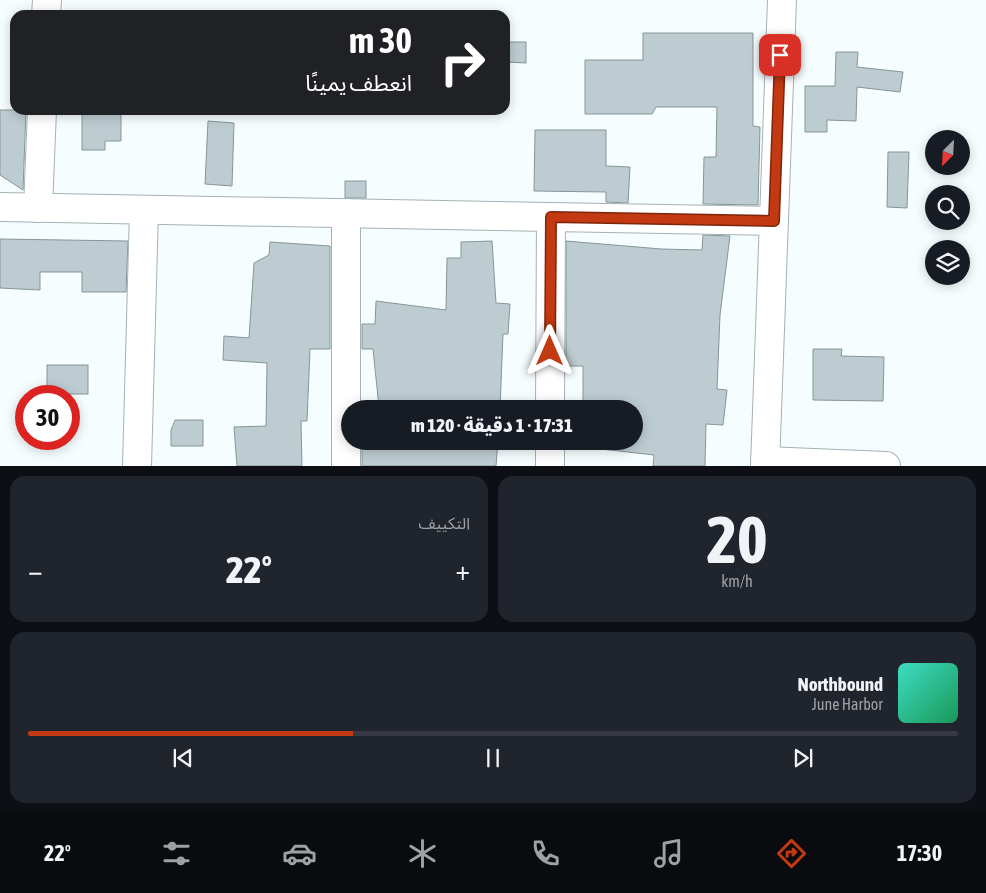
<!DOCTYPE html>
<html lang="ar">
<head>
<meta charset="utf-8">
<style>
  :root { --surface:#171b24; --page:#20242c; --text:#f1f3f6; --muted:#9ea1a6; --line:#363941; --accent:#c23912 }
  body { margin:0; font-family:"Asap Condensed","Noto Sans Arabic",sans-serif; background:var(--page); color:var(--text); direction:rtl; height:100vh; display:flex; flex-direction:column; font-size:19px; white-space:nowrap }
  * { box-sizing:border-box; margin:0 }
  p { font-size:16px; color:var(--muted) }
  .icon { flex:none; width:28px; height:28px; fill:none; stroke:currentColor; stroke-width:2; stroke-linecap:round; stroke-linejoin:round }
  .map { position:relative; height:466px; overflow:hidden; direction:ltr }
  .sheet { display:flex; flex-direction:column; gap:10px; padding:10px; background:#0d0f14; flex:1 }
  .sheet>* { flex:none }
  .top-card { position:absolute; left:10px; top:10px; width:500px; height:105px; border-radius:15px; box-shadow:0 2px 12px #0003; direction:rtl; background:#202124; color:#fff; overflow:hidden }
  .needle { width:32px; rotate:204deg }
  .buttons { position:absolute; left:925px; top:130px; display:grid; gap:10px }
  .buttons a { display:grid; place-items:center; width:45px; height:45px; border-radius:50%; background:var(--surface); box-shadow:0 2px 12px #0003; font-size:25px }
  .speed { position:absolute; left:15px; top:385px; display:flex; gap:10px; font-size:25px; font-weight:700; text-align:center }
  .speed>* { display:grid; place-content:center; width:65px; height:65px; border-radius:50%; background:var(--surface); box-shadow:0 2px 12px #0003; line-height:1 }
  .speed .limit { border:8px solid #d22; background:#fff; color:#111 }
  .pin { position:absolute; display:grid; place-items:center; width:42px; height:42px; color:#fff; margin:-21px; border-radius:10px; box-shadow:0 2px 8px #0006 }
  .me { position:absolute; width:55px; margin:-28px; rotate:0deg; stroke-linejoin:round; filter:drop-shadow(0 0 4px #0008) }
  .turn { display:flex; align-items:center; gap:18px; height:105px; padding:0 15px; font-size:22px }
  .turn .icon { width:65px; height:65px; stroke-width:2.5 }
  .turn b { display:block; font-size:35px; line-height:42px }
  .big { font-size:38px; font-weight:800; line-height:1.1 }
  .sheet .tile { flex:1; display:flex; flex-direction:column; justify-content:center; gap:8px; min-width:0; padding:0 18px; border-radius:15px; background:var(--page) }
  .sheet .dial { align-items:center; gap:0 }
  .dial b { font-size:65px; line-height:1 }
  .song { display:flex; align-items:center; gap:15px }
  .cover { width:60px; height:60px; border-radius:8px; background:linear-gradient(135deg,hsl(170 70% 55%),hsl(150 70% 35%)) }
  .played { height:5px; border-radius:2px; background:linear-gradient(90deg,var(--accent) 35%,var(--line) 35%) }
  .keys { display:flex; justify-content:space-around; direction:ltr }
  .heat { display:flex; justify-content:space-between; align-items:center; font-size:28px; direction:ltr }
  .sheet .tiles { flex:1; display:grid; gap:10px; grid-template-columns:1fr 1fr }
  .tile:last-child { grid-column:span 2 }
  .trip { position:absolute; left:341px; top:400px; width:302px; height:50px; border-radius:25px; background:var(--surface); box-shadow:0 2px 12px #0003; font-weight:800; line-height:50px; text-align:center; direction:rtl }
  .tab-bar { display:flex; height:80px; justify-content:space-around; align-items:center; background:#090b0e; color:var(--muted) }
  .tab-bar .icon { width:35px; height:35px }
  .tab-bar .selected { color:var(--accent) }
  .tab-bar b { font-size:22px; color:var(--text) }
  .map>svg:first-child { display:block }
  .building { fill:#bcccd0; stroke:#869598 }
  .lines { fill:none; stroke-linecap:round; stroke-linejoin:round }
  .minor-casing { stroke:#a3b2b6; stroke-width:30 }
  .minor { stroke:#fff; stroke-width:28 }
  .route-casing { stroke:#7e250c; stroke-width:12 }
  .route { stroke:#c23912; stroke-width:9 }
</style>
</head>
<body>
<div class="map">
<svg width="986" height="466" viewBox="0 0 986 466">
  <rect width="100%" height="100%" fill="#f6fdff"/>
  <g class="building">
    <path d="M643,33H753V126L760,127L758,205L703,204L704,157H716L717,107H656L652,114H585V60H643Z"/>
    <path d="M505,42H526V63L505,62Z"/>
    <path d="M836,52H858L857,67L903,72L900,92L857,87L856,121L827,120V132H805V86H835Z"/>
    <path d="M0,110H26L23,190L0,175Z"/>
    <path d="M82,110H121V141H105V150H82Z"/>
    <path d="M208,121L234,123L232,186L205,184Z"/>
    <path d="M535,130H606V166L630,167L628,203L606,202V192L534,191Z"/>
    <path d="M888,152H909L907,208L887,207Z"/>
    <rect x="345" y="181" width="21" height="17"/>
    <path d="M703,235L730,236L720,315L717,389L727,390L723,425L706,424L705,466H653L654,455L583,447V441H635V409H583V366H566V241L661,249L702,250Z"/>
    <path d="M0,239L128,241L126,292H82V272H40V290L0,288Z"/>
    <path d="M492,241L496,303L510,304L508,334H503L500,409H362V406L379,407L373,349H362V324H375L376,301L446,310L447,258H461V242Z"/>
    <path d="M270,242L330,246V349H310L307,421H301L302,466H237L234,427L266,426L267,363L223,360L224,336L249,338L254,263L269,255Z"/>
    <path d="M813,349H842L841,356L884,357L883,401L813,400Z"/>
    <rect x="47" y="365" width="41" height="29"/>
    <path d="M175,420H203V446H171V430Z"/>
    <path d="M362,441H498L496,466H362Z"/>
  </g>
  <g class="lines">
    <g class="minor-casing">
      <g id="minor">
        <path d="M46,15L47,0"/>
        <path d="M0,207L774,221"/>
        <path d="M38,208L42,110"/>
        <path d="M550,409L551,217"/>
        <path d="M765,461L886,466"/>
        <path d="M137,466L144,210"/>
        <path d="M346,466V213"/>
        <path d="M550,466V441"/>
        <path d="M765,466L782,0"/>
      </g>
    </g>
    <use href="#minor" class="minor"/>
  </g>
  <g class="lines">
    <g class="route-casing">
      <path id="route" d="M550,351L551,217L774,221L780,55"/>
    </g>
    <use href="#route" class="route"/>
  </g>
</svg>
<div class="buttons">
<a><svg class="needle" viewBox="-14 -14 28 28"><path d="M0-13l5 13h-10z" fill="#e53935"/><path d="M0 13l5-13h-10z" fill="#9ea1a6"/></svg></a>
<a><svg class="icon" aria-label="search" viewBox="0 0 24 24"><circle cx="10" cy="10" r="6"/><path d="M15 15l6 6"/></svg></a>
<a><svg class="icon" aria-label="layers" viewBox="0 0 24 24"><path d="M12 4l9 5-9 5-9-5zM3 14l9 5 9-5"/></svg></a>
</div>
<div class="speed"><div class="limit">30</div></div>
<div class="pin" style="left:780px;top:55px;background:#d93025"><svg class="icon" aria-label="arrive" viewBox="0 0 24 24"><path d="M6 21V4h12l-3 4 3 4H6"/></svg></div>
<svg class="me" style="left:550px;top:351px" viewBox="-20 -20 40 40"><path d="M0-17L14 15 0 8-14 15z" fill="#c23912" stroke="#fff" stroke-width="4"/></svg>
<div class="trip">17:31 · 1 دقيقة · 120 m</div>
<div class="top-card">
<div class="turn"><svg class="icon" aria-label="right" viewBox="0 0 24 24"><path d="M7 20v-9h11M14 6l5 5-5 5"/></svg><div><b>30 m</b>انعطف يمينًا</div></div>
</div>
</div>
<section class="sheet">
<div class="tiles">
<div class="tile dial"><b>20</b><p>km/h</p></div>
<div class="tile"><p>التكييف</p>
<div class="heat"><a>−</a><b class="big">22°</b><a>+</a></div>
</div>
<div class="tile">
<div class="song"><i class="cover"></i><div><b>Northbound</b><p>June Harbor</p></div></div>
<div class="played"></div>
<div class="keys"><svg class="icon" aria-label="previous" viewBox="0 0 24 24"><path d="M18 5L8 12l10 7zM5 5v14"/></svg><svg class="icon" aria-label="pause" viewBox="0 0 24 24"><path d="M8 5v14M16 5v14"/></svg><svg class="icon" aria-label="next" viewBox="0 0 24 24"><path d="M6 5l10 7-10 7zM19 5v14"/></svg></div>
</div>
</div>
</section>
<nav class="tab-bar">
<b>17:30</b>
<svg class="icon selected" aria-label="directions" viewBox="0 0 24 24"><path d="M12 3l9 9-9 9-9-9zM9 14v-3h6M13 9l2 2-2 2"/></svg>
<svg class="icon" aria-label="music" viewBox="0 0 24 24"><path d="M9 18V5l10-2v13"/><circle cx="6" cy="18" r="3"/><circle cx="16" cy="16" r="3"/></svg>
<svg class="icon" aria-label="phone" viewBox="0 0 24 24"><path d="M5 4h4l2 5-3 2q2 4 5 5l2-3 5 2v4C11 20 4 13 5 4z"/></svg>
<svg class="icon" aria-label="climate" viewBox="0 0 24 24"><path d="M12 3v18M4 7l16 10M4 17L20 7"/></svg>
<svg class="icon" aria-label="car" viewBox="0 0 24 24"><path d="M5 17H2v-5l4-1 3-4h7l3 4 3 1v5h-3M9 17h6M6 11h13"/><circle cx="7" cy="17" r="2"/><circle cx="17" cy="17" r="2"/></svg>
<svg class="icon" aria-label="filters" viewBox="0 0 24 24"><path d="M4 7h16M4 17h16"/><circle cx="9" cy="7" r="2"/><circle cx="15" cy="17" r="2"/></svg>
<b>22°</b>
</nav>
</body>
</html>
